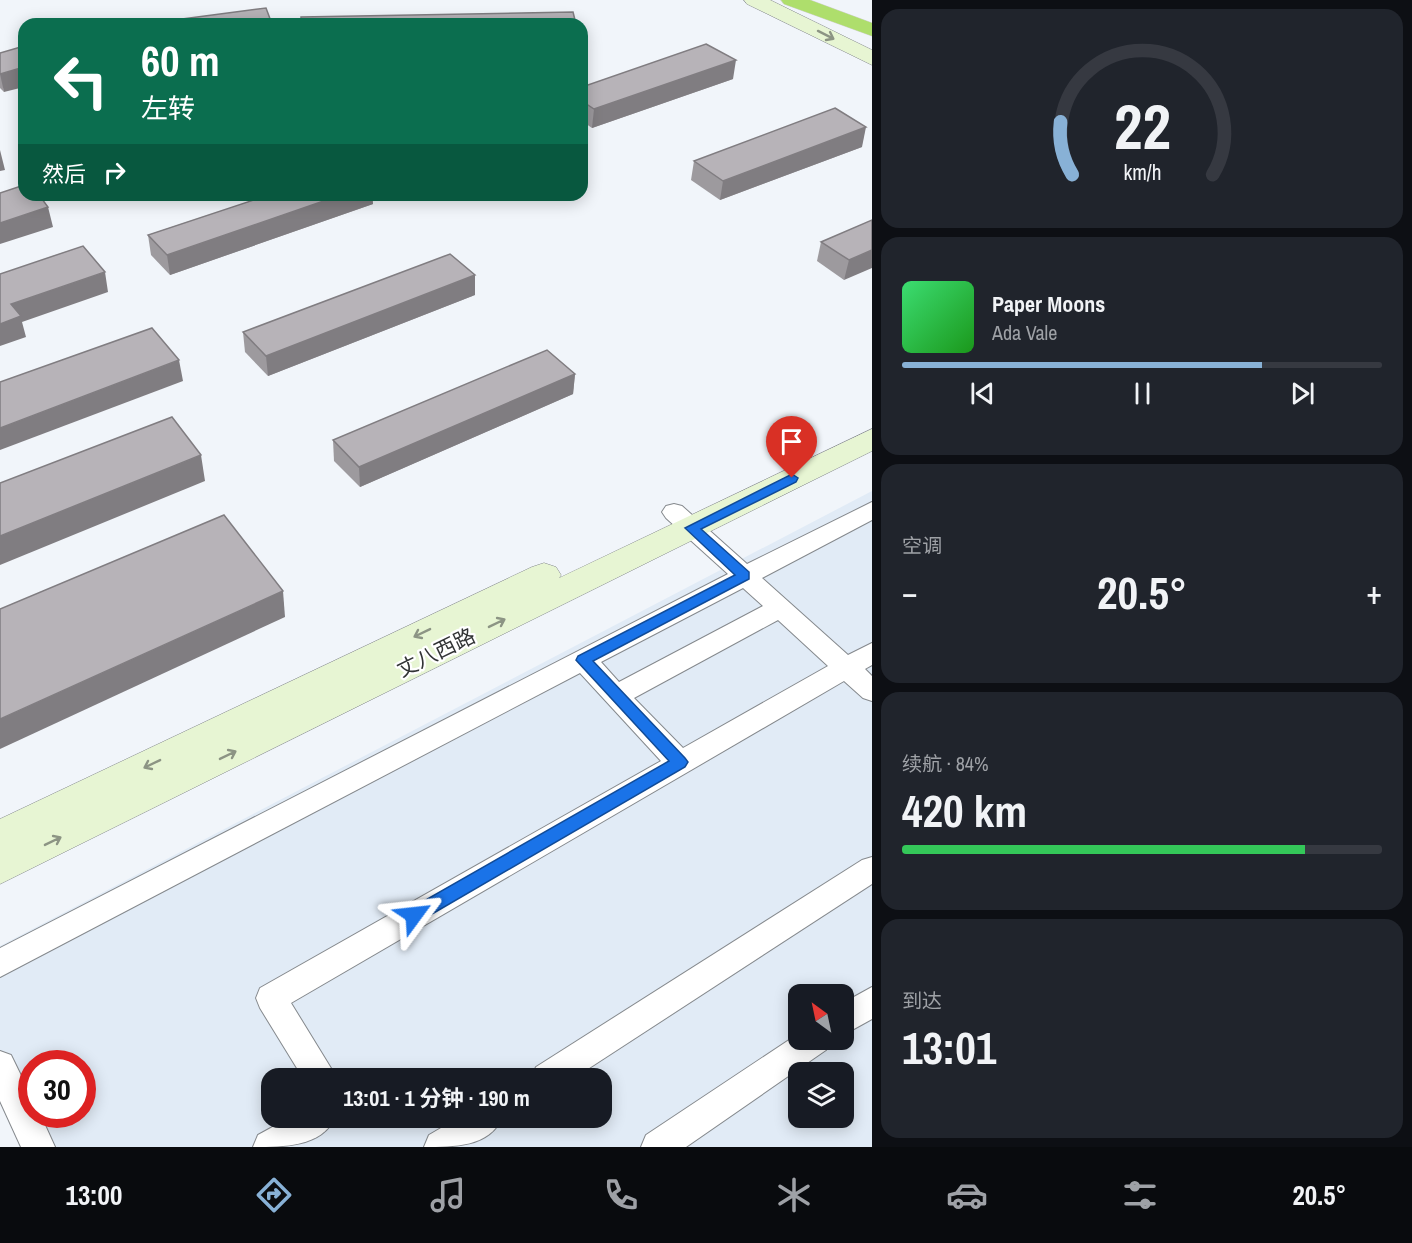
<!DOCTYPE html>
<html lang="zh">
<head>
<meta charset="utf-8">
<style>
  :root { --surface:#171b24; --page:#20242c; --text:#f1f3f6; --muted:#9ea1a6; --line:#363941; --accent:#88b1d6 }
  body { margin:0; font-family:"Archivo Narrow","Noto Sans SC",sans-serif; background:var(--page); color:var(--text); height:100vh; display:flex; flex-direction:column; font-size:22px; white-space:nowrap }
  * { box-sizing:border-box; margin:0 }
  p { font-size:20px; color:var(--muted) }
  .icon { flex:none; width:33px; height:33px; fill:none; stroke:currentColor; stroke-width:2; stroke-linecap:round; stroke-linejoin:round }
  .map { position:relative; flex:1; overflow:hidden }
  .details { display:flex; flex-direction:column; gap:9px; padding:9px; background:#0d0f14; width:540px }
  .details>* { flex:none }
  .guide { position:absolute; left:18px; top:18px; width:570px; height:183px; border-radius:18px; box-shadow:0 3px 15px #0003; background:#0b6e4f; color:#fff; overflow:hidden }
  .needle { width:39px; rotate:327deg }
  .controls { position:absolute; left:788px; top:984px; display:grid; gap:12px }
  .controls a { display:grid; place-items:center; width:66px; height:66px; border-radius:12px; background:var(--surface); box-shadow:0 3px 15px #0003; font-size:30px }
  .speed { position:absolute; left:18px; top:1050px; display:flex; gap:12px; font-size:30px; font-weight:700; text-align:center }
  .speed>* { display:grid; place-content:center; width:78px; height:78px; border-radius:50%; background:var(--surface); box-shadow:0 3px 15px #0003; line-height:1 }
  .speed .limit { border:9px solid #d22; background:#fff; color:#111 }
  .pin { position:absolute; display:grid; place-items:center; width:51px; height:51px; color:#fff; margin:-62px -26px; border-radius:50% 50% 50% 0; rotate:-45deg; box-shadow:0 0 6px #0007 }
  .pin .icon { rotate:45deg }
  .me { position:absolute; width:66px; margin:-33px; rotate:60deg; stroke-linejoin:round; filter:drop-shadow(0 0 4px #0008) }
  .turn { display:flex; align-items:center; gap:21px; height:126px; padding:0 24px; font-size:27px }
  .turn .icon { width:78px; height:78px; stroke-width:2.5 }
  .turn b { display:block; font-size:42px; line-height:51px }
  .then { display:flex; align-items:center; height:57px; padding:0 24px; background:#0003; gap:12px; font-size:22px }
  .big { font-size:45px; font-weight:700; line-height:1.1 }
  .details .widget { flex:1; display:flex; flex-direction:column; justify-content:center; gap:9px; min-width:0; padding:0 21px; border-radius:18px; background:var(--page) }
  .details .dial { align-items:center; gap:0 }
  .dial svg { height:156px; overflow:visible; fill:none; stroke:var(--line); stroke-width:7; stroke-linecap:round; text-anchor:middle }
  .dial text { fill:var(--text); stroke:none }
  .song { display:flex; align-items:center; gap:18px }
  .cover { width:72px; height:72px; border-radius:9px; background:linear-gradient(135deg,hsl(140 70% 55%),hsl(120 70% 35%)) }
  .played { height:6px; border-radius:3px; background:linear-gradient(90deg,var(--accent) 75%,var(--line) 75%) }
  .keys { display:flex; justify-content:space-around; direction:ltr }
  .heat { display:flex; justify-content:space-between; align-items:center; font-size:33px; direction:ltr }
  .charge { height:9px; border-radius:4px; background:linear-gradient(90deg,#34c759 84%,var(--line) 0) }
  .trip { position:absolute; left:261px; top:1068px; width:351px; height:60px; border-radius:18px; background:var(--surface); box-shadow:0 3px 15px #0003; font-weight:700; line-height:60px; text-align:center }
  .dock { display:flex; height:96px; justify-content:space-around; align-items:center; background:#090b0e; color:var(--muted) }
  .dock .icon { width:42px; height:42px }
  .dock .on { color:var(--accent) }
  .dock b { font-size:27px; color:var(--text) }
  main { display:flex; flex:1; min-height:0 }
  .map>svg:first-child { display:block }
  .built { fill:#e1ebf6; fill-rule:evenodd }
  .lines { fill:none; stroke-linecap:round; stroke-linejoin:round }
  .street-casing { stroke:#85898d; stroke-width:2 }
  .secondary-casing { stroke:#85898d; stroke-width:1 }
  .highway-casing { stroke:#d2d2d3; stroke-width:1 }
  .street { fill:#fff; fill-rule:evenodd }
  .secondary { fill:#e7f5d3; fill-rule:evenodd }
  .highway { fill:#aede6c; fill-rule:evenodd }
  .wall { fill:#9d9a9e }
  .shaded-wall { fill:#807d81 }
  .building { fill:#b7b3b8; stroke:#807d81; stroke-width:1.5 }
  .oneway { stroke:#8c9484 }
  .route { fill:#1a73e8; stroke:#114b97; stroke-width:1.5 }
  .labels { text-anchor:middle; stroke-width:4.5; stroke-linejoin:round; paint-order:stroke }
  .street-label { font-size:21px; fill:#323435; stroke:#fff }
</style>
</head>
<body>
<main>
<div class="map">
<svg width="872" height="1147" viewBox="0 0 872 1147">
  <rect width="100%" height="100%" fill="#f1f5fa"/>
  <path class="built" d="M872,491V1147H23L0,1096V946ZM798,994H843V1040H798ZM32,1064H82V1114H32ZM798,1072H843V1118H798ZM272,1078H602V1118H272Z"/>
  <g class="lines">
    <g class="street-casing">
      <g id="street">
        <path d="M872,502V520L762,578L848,655L872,643V665L865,669L872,676V701L863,698L844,681L291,1003L337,1078H303L260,1008L256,998L260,988L661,761L580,673L0,977V948L728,574L666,518L662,512L666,506L674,504L682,506L747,564ZM743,588L763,606L619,682L601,662ZM778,620L828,666L683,748L634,698Z"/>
        <path d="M872,857V884L574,1078H531L536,1067L862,860Z"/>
        <path d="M872,987V1019L843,1035V1003Z"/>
        <path d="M798,1034V1040H831L826,1050L686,1147H641L646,1135Z"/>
        <path d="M0,1051L11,1055L32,1098V1114H40L55,1147H21L0,1101Z"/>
        <path d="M289,1118H335C321,1147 283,1147 253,1147L258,1135Z"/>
        <path d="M458,1118H502C489,1147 454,1147 424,1147L429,1135Z"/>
      </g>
    </g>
    <g class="secondary-casing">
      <g id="secondary">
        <path d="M744,0H770L872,50V65L747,4Z"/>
        <path d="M872,429V451L0,884V819L532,567L544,563L556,567L561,575L559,578Z"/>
      </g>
    </g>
    <g class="highway-casing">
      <path id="highway" d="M781,0H810L872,23V36L784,4Z"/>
    </g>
    <use href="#street" class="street"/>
    <use href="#secondary" class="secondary"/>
    <use href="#highway" class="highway"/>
  </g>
  <g class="wall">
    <path d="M0,53L4,92L0,88Z"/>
    <path d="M733,79L592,128L582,121V87Z"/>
    <path d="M862,147L720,200L691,180L694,161Z"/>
    <path d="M269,195H372L373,204L170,275L151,255L148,235Z"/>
    <path d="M872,220L844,280L817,261L821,242Z"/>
    <path d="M475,295L268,376L245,352L243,332Z"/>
    <path d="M575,374L573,394L360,487L334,461L333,440Z"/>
  </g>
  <g class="shaded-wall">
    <path d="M736,60L733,79L592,128L594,109Z"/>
    <path d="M24,67V87L4,92L0,74Z"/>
    <path d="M866,127L862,147L720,200L723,181Z"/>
    <path d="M0,150L5,170L0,171Z"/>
    <path d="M341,195H372L373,204L170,275L167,255Z"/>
    <path d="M48,207L53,227L0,244V223Z"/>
    <path d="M872,250V268L844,280L849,260Z"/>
    <path d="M105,272L108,292L22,322L26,337L0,346V324L11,304Z"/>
    <path d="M475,275V295L268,376L266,356Z"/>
    <path d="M179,360L183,381L0,450V428Z"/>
    <path d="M575,374L573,394L360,487L359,467Z"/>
    <path d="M201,455L205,481L0,565V536Z"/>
    <path d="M283,591L285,617L0,749V719Z"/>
  </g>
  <g class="building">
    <path d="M266,8L272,24H144Z"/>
    <path d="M573,12L576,24H301V17Z"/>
    <path d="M706,44L736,60L594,109L582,101V87Z"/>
    <path d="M24,46V67L0,74V53Z"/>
    <path d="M835,108L866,127L723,181L694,161Z"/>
    <path d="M24,185V195H39L48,207L0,223V193Z"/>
    <path d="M269,195H341L167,255L148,235Z"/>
    <path d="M872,220V250L849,260L821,242Z"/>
    <path d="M83,246L105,272L11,304L21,316L0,324V274Z"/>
    <path d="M450,254L475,275L266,356L243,332Z"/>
    <path d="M152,328L179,360L0,428V382Z"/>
    <path d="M547,350L575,374L359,467L333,440Z"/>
    <path d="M172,417L201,455L0,536V483Z"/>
    <path d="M224,515L283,591L0,719V609Z"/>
  </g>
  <defs><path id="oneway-shaft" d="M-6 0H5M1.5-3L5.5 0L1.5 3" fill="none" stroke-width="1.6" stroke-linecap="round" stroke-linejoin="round" transform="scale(1.5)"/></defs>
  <g class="oneway">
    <use href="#oneway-shaft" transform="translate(826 35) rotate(27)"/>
    <use href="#oneway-shaft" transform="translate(497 623) rotate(-26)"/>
    <use href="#oneway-shaft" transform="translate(422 633) rotate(154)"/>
    <use href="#oneway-shaft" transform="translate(228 755) rotate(-26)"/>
    <use href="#oneway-shaft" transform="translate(152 764) rotate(154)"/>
    <use href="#oneway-shaft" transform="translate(53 841) rotate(-26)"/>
  </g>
  <path class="route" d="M792,474L798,478L796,482L701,529L749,572V579L593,661L685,758L688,762L685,767L420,921L414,923L408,921L405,915L408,910L669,761L576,660L578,656L735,575L685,528Z"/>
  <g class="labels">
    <g class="street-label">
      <text transform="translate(436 653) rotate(-26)" y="7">丈八西路</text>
    </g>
  </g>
</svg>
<div class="controls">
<a><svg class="needle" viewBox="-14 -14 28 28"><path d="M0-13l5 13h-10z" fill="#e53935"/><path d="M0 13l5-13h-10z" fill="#9ea1a6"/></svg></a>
<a><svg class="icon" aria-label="layers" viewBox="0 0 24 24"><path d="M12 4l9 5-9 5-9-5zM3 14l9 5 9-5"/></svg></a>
</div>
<div class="speed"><div class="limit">30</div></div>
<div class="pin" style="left:792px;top:478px;background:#d93025"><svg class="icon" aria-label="arrive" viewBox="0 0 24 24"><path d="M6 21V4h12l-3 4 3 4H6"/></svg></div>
<svg class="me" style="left:414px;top:915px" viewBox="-20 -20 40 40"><path d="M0-17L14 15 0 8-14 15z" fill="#1a73e8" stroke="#fff" stroke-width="4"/></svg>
<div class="trip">13:01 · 1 分钟 · 190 m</div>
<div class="guide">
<div class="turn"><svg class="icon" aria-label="left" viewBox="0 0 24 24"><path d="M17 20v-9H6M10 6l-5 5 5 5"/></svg><div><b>60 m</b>左转</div></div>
<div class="then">然后<svg class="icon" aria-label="right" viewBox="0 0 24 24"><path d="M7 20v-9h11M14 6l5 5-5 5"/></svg></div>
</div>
</div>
<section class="details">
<div class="widget dial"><svg viewBox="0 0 100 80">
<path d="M14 69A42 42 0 1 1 86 69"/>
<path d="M14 69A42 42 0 0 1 8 42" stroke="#88b1d6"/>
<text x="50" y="56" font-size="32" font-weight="700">22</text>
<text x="50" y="72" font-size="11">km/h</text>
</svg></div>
<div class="widget">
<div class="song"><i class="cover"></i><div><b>Paper Moons</b><p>Ada Vale</p></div></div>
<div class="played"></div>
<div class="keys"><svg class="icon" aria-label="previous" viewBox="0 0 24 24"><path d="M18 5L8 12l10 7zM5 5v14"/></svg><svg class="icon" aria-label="pause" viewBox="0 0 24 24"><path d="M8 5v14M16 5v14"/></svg><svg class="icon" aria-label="next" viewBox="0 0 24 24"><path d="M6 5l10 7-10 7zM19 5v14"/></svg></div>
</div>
<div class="widget"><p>空调</p>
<div class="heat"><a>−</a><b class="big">20.5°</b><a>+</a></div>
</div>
<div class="widget"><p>续航 · 84%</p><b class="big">420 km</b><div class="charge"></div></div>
<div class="widget"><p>到达</p><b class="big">13:01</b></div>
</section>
</main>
<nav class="dock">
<b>13:00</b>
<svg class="icon on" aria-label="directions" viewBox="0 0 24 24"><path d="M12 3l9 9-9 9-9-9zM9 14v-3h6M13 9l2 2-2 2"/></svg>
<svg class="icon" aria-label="music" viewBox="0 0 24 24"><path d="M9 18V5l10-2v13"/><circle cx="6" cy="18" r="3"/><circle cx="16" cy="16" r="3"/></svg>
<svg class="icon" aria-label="phone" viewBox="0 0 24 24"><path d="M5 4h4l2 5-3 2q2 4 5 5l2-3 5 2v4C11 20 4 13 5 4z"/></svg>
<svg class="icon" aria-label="climate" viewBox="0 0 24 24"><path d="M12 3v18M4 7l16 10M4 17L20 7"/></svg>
<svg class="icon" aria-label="car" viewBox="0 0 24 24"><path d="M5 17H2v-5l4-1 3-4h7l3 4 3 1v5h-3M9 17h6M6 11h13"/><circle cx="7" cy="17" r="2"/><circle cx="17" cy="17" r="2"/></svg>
<svg class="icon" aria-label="filters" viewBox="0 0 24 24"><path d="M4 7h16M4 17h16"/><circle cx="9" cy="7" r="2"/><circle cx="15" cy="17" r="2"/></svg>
<b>20.5°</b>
</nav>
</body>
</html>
